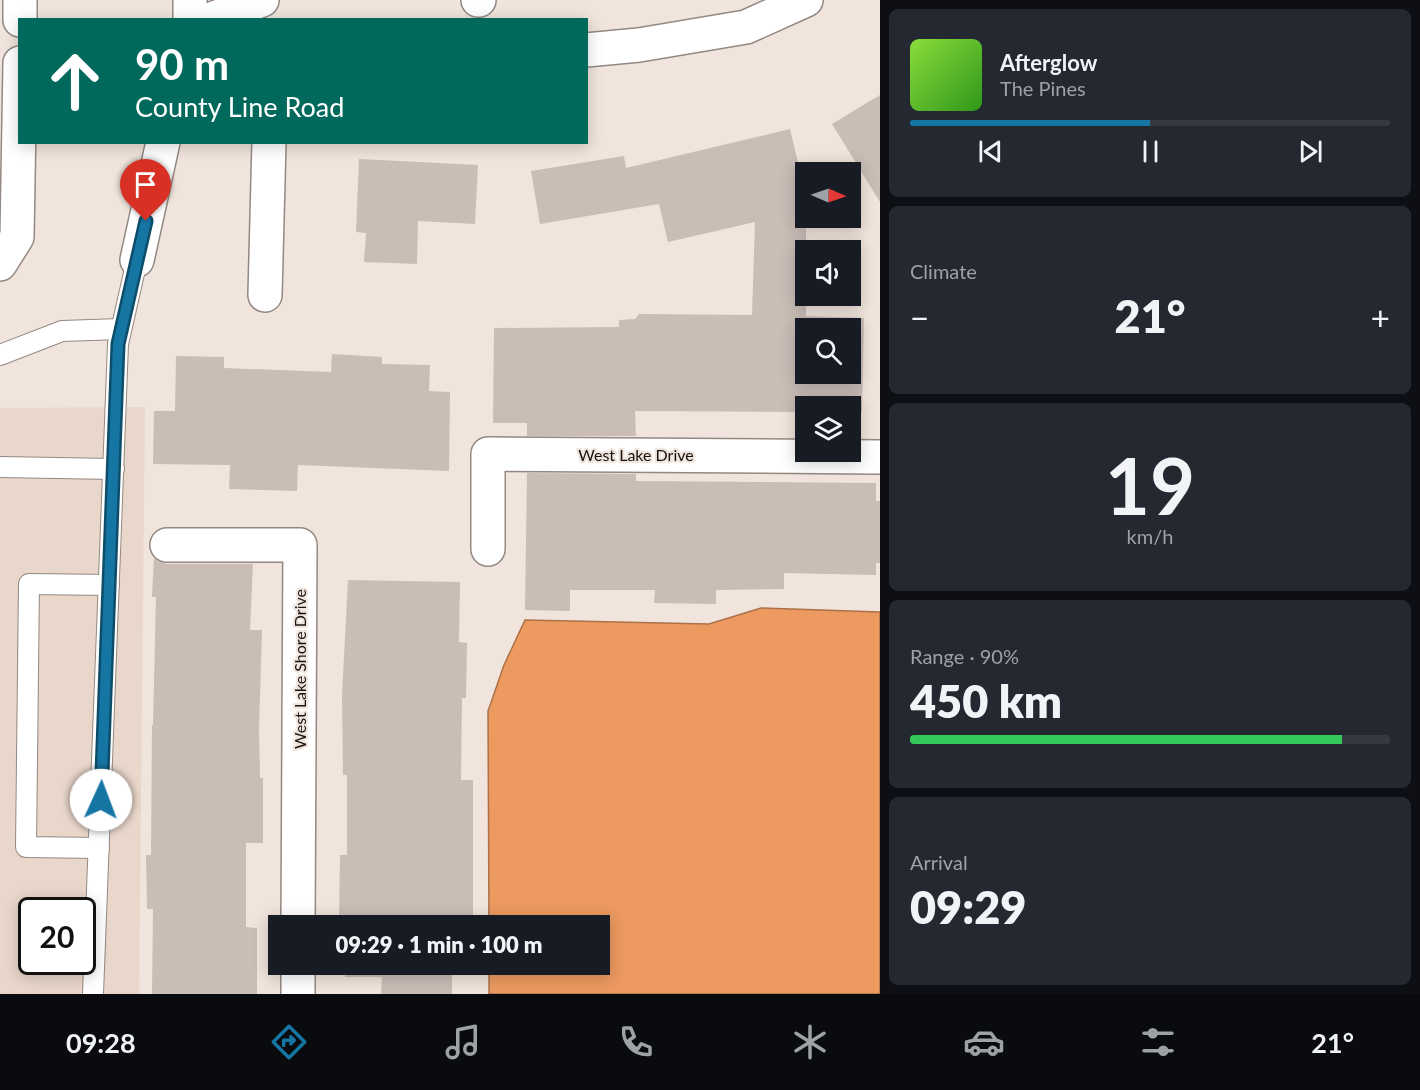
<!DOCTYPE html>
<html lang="en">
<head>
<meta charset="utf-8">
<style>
  :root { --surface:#171b24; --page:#242831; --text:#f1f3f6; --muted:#9ea1a6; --line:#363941; --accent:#1576a3 }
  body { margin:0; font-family:Lato,sans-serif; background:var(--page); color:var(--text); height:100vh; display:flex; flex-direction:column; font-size:22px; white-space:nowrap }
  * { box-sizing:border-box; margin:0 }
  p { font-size:20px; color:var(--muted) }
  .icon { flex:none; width:33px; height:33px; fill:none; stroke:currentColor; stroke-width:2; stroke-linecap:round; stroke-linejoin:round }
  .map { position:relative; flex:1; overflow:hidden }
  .sheet { display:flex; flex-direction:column; gap:9px; padding:9px; background:#0d0f14; width:540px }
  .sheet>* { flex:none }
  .guide { position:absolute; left:18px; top:18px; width:570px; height:126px; border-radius:0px; box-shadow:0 3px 15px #0003; background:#00695c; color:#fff; overflow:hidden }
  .needle { width:39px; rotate:92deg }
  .fabs { position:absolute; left:795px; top:162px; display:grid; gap:12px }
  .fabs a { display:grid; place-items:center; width:66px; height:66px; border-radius:0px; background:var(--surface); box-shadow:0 3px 15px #0003; font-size:30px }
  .speed { position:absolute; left:18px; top:897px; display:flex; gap:12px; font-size:30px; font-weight:700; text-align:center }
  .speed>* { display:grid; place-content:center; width:78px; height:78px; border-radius:50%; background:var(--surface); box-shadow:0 3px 15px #0003; line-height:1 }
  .speed .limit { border:3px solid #111; border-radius:9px; background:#fff; color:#111 }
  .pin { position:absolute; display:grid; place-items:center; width:51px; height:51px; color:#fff; margin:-62px -26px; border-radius:50% 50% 50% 0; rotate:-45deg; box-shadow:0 0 6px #0007 }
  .pin .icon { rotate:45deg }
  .me { position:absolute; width:66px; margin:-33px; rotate:2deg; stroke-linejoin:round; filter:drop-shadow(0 0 4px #0008) }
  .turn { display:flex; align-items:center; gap:21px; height:126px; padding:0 18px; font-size:27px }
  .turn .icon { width:78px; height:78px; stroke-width:2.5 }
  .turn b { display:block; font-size:42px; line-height:51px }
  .big { font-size:45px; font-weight:800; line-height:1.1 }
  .sheet .card { flex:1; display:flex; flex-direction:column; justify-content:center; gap:9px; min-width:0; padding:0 21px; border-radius:9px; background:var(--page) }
  .sheet .dial { align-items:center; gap:0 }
  .dial b { font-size:78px; line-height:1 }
  .song { display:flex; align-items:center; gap:18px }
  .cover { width:72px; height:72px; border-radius:9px; background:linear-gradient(135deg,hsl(90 70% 55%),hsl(110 70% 35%)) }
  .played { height:6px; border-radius:3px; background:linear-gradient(90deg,var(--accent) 50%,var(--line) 50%) }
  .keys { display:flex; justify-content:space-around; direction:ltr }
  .heat { display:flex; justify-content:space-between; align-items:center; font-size:33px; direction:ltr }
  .charge { height:9px; border-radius:4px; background:linear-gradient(90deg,#34c759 90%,var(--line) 0) }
  .trip { position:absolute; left:268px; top:915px; width:342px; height:60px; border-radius:0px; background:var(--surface); box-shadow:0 3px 15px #0003; font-weight:800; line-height:60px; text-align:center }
  .dock { display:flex; height:96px; justify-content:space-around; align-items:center; background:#090b0e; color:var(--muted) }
  .dock .icon { width:42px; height:42px }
  .dock .current { color:var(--accent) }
  .dock b { font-size:27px; color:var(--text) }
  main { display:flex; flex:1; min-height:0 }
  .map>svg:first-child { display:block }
  .built { fill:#ead7cb; fill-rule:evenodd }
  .water { fill:#ec9a60; stroke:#ac7148; stroke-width:1.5 }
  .building { fill:#c9bdb6; fill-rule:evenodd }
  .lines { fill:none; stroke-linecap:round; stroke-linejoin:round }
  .service-casing { stroke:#938982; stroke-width:22 }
  .minor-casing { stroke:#938982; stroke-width:36 }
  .tertiary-casing { stroke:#938982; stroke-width:36 }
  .service { stroke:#fff; stroke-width:20 }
  .minor { stroke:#fff; stroke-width:33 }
  .tertiary { stroke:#fff; stroke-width:33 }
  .route-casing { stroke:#0e4d6a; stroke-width:15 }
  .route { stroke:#1576a3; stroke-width:10 }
  .labels { text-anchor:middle; stroke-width:4.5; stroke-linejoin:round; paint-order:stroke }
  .street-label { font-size:16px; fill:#161210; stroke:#f0e4dc }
</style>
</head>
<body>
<main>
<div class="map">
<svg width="880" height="994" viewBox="0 0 880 994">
  <rect width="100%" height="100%" fill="#f0e4dc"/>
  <path class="built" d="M145,407L139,994H0V408ZM32,910H82V962H32Z"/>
  <path class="water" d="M761,608L880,612V994H489V965L600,964V926L489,925L488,711L504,665L525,620L709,624Z"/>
  <g class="building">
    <path d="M880,95V202L832,124Z"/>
    <path d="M790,129L806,196V316L864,318L862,413H850V406H806V412L635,411L636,436H527V423H493L494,328L619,327V320L635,319L639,314L752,315L755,222L668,242L659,204L540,224L531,171L624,156L626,168ZM806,328H850V374H806Z"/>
    <path d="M359,159L478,165L475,224L418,221L417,264L364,262L366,233L356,232Z"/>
    <path d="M332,354L382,357V364L430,365L429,391L450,392L449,471L298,465L297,491L229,489L230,465L153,464L154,411H175L176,356L224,357V368L331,372Z"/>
    <path d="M527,473L636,474V481L876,483V501H880V563H876V575L784,573V589L716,590V604L654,603L655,590H570V611L525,610Z"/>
    <path d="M154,558L158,561L167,564H253L250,630H262L259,728L260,778H263V843H246V927L257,928V994H152L153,909H147L146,855H151L152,725H153L156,597H152Z"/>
    <path d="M348,580L460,582L459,642L467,643L466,698H462L461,780H473V924L346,926V923L339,922L340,855H347V775H343L342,695Z"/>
    <path d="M345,964H452V994H381L382,977H345Z"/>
  </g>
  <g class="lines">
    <g class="service-casing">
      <g id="service">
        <path d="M0,355L62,331L121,329"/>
        <path d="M0,467L114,469"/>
        <path d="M99,848L26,847L29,584L109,585"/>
        <path d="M93,994L118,344L137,260"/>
      </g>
    </g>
    <g class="minor-casing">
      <g id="minor">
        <path d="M478,0H479"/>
        <path d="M20,20V0"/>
        <path d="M209,20L262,0"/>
        <path d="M586,50L639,45L746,27L806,0"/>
        <path d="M0,264L17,237L20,63"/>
        <path d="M265,295L269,142"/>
        <path d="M167,545H300L298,926"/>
        <path d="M488,549V454L880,457"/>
        <path d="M298,994V964"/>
      </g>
    </g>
    <g class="tertiary-casing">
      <g id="tertiary">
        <path d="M190,20V0"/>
        <path d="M137,260L163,142"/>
      </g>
    </g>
    <use href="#service" class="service"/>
    <use href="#minor" class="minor"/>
    <use href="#tertiary" class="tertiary"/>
  </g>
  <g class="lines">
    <g class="route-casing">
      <path id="route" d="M101,800L118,344L146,221"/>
    </g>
    <use href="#route" class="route"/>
  </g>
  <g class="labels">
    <g class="street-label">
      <text x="636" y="461">West Lake Drive</text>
      <text transform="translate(300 669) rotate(-90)" y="6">West Lake Shore Drive</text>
    </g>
  </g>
</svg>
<div class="fabs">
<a><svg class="needle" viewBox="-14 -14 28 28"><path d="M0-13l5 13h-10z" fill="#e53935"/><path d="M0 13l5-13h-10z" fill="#9ea1a6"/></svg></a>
<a><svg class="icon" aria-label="sound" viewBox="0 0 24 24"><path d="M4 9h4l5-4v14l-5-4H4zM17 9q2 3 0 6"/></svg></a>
<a><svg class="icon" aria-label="search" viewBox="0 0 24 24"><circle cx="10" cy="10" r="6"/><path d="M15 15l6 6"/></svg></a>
<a><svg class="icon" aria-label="layers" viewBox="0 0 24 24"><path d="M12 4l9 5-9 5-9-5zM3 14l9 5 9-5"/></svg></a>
</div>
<div class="speed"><div class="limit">20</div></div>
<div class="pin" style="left:146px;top:221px;background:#d93025"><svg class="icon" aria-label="arrive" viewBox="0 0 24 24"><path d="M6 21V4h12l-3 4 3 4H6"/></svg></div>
<svg class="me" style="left:101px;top:800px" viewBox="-20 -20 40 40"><circle r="19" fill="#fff"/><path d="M0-13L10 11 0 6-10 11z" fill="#1576a3"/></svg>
<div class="trip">09:29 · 1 min · 100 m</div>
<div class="guide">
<div class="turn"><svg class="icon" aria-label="ahead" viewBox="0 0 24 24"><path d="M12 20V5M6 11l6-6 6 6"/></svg><div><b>90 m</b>County Line Road</div></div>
</div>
</div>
<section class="sheet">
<div class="card">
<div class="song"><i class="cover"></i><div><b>Afterglow</b><p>The Pines</p></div></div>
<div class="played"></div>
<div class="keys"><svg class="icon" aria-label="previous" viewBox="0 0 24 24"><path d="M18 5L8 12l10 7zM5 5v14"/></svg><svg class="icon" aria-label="pause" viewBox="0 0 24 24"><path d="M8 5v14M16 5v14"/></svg><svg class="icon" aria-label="next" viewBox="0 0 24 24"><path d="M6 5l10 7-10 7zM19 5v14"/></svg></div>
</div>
<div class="card"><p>Climate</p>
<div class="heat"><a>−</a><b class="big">21°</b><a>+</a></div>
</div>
<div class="card dial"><b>19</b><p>km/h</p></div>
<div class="card"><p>Range · 90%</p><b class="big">450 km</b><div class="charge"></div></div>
<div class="card"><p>Arrival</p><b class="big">09:29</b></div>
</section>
</main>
<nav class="dock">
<b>09:28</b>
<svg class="icon current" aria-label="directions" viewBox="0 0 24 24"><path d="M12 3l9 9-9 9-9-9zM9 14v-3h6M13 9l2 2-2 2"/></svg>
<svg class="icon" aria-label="music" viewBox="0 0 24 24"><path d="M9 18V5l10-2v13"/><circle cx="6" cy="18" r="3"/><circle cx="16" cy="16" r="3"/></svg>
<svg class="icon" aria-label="phone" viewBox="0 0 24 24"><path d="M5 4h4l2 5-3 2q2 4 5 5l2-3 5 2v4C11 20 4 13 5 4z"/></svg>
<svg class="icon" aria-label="climate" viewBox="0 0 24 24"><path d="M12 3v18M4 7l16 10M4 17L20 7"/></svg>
<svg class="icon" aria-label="car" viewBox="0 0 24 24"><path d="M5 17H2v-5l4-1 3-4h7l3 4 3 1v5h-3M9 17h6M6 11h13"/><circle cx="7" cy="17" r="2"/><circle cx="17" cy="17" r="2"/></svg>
<svg class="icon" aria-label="filters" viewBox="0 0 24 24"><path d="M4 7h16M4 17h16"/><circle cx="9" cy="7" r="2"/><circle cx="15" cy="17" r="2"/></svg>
<b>21°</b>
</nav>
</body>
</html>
